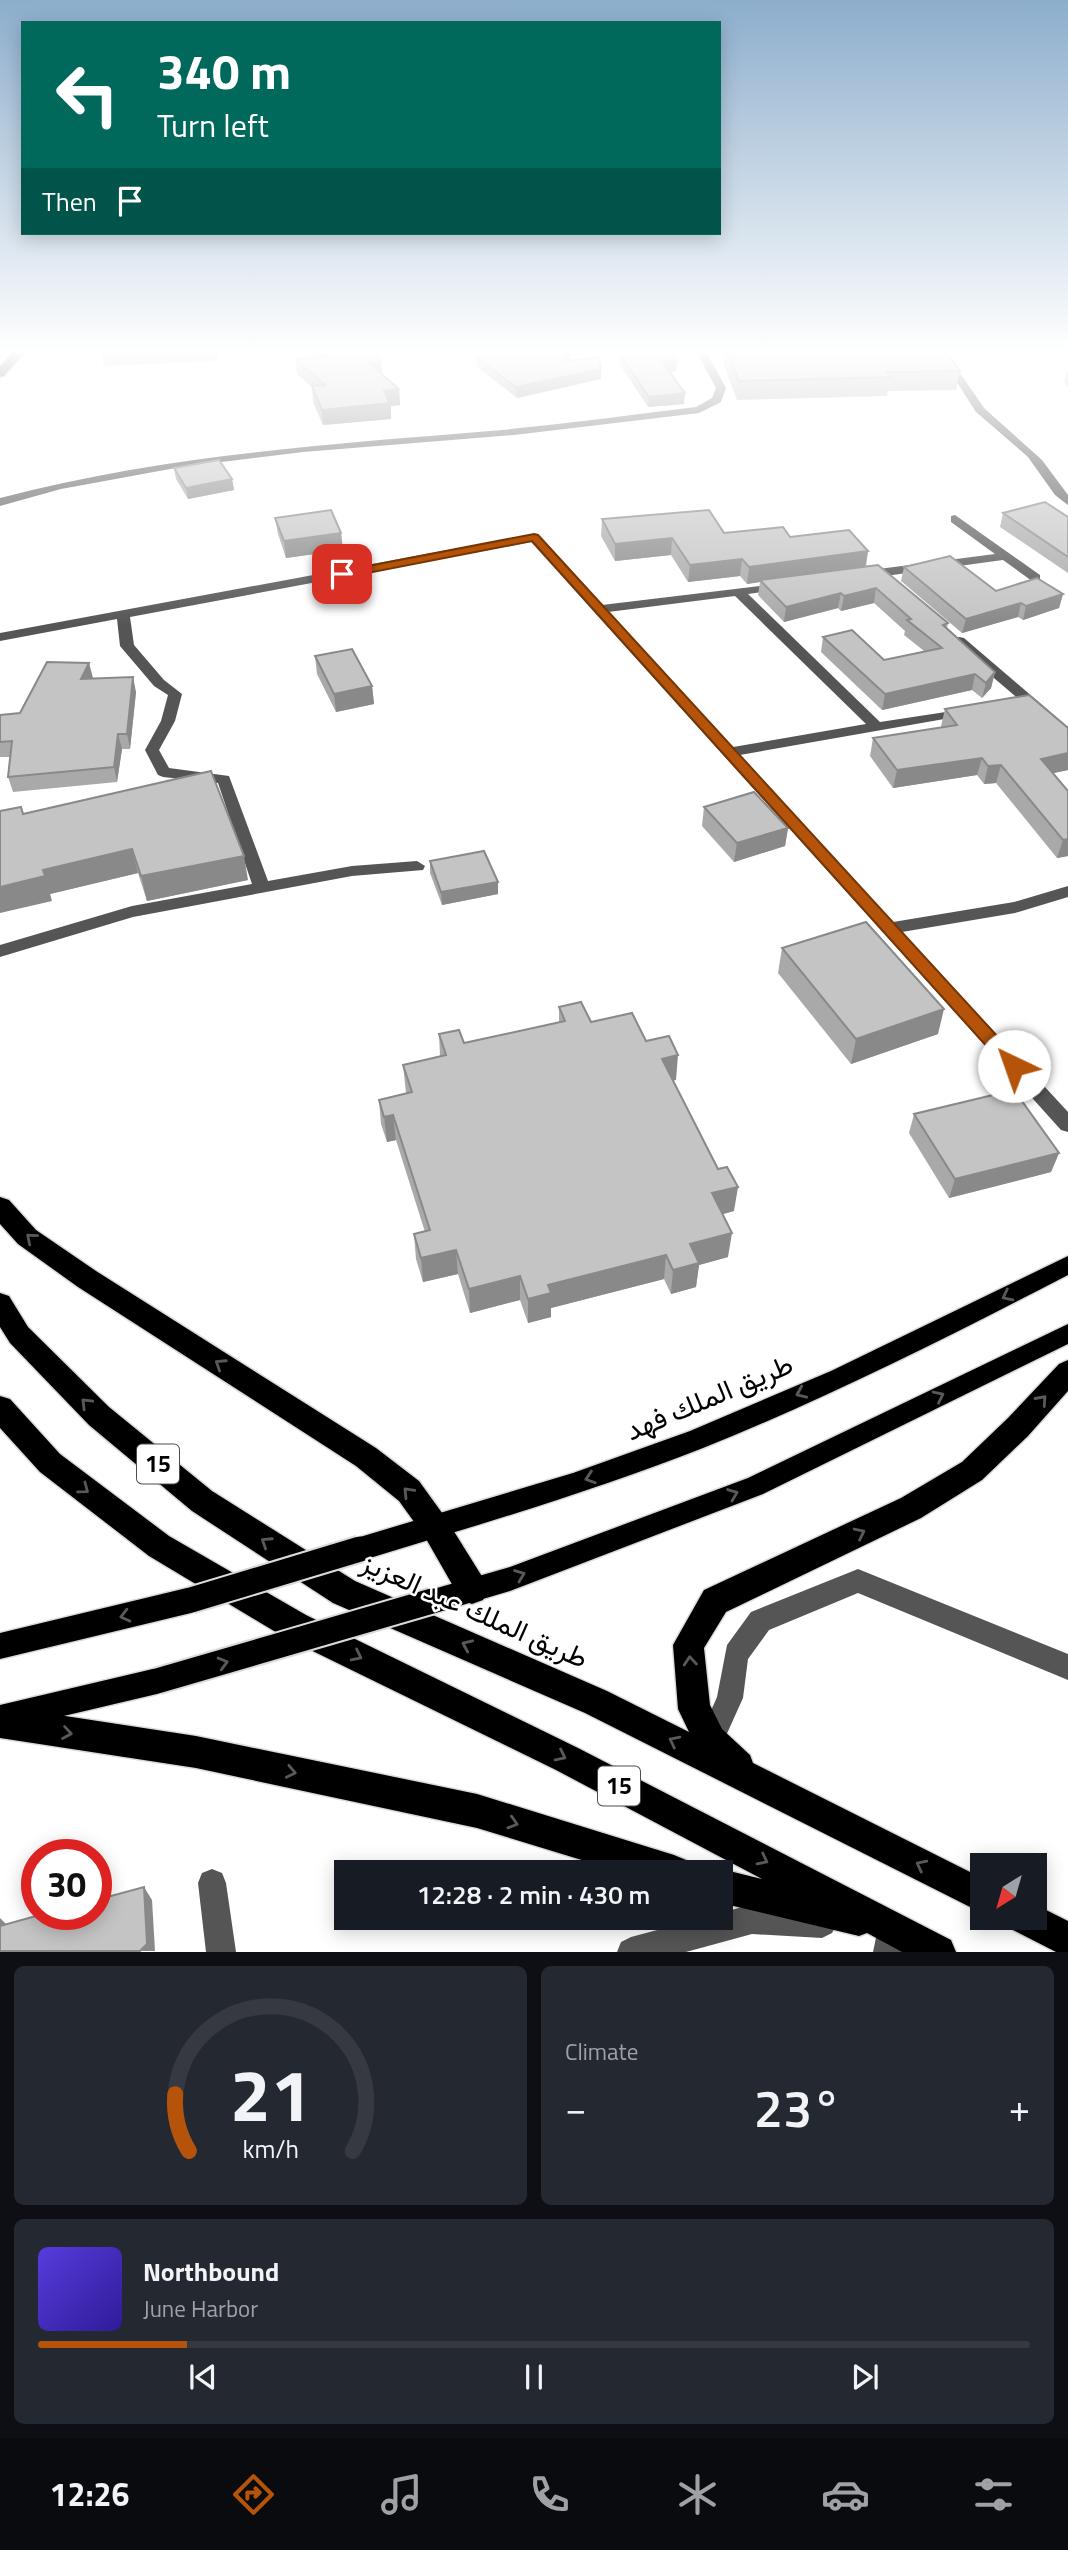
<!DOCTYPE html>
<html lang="en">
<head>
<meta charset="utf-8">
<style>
  :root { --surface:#171b24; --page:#242831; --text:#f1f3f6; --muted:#9ea1a6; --line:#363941; --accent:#b45309 }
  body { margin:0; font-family:"Titillium Web",Vazirmatn,sans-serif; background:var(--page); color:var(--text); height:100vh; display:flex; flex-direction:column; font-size:26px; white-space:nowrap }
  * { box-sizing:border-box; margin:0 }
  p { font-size:23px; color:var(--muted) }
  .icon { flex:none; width:38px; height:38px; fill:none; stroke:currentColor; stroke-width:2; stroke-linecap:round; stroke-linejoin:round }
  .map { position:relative; height:1952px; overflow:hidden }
  .sheet { display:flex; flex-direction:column; gap:14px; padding:14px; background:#0d0f14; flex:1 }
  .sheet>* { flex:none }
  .hud { position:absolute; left:21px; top:21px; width:700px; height:214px; border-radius:0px; box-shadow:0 4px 18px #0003; background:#00695c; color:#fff; overflow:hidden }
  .needle { width:46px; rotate:217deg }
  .tools { position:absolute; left:970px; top:1853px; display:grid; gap:14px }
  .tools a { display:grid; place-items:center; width:77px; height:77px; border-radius:0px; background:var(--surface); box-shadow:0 4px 18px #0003; font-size:35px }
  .speed { position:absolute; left:21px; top:1839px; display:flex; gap:14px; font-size:35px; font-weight:700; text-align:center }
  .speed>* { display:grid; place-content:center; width:91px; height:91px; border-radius:50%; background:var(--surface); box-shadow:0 4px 18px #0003; line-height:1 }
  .speed .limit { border:10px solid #d22; background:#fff; color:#111 }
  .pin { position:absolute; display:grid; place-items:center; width:60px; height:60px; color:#fff; margin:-30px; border-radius:14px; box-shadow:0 4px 10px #0006 }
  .me { position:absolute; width:77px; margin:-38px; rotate:318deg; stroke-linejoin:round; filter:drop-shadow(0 0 5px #0008) }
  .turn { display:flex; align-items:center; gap:24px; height:147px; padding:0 21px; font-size:32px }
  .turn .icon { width:91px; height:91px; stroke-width:2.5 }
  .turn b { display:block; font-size:49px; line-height:60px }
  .then { display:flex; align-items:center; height:66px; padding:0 21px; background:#0003; gap:14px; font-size:26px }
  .big { font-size:52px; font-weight:600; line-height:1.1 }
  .sheet .tile { flex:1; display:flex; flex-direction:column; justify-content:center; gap:10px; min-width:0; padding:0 24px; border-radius:10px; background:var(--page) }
  .sheet .dial { align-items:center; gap:0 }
  .dial svg { height:182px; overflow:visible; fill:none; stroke:var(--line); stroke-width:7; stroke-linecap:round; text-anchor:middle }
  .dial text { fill:var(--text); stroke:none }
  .song { display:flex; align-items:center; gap:21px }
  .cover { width:84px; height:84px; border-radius:10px; background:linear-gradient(135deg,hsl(250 70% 55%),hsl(250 70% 35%)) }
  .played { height:7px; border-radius:4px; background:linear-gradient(90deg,var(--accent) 15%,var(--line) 15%) }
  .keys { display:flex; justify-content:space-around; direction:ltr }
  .heat { display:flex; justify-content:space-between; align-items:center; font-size:38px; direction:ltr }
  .sheet .tiles { flex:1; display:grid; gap:14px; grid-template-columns:1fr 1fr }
  .tile:last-child { grid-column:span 2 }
  .trip { position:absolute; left:334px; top:1860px; width:399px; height:70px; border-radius:0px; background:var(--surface); box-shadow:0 4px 18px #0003; font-weight:600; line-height:70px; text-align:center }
  .tab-bar { display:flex; height:112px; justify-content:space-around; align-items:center; background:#090b0e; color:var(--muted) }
  .tab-bar .icon { width:49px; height:49px }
  .tab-bar .selected { color:var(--accent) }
  .tab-bar b { font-size:32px; color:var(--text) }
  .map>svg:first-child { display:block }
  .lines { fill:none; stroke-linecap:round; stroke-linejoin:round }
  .major-casing { stroke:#dbdbdb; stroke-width:3 }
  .highway-casing { stroke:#dbdbdb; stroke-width:3 }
  .minor { fill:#555; fill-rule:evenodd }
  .major { fill:#000; fill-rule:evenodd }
  .highway { fill:#000; fill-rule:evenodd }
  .major-bridge-casing { stroke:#dbdbdb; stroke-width:29; stroke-linecap:butt }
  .major-bridge { stroke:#000; stroke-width:25 }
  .wall { fill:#a9a9a9 }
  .shaded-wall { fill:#898989 }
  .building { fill:#c4c4c4; stroke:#898989; stroke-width:2 }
  .oneway { stroke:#595959 }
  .route { fill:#b45309; stroke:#753606; stroke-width:2 }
  .labels { text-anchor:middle; stroke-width:5; stroke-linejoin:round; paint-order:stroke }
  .shield { fill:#fff; stroke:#4c4c4c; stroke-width:2 }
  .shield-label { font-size:23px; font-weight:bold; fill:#000 }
  .near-street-label { font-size:28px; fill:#000; stroke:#fff }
</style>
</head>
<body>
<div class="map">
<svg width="1068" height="1952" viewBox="0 0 1068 1952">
  <rect width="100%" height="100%" fill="#fff"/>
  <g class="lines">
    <g class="major-casing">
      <g id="major">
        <path d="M1068,1256V1275C948,1337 828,1398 703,1448C591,1492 475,1526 360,1561L351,1557L348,1549L351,1541L360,1537L573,1473L690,1431L831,1371Z"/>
        <path d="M1068,1324V1344L763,1494L510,1591L432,1614L423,1610L419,1601L423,1592L510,1567L748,1478Z"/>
        <path d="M191,1587L200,1591L204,1600L200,1609L191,1613L0,1659V1633Z"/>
        <path d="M157,1668L166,1672L170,1681L166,1690L157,1694L0,1731V1705Z"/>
      </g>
    </g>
    <g class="highway-casing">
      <g id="highway">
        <path d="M12,353H25L4,376L0,377V366Z"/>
        <path d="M0,1197L9,1200L36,1230L96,1271L376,1448L419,1481L445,1517L483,1578L487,1589L483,1600L472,1604L461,1600L425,1537L399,1501L356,1466L78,1287L18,1244L0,1224Z"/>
        <path d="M0,1293L9,1296L28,1327L109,1407L212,1491L355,1581L607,1691L689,1732L678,1709L673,1645L704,1590L901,1498L962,1462L1008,1418L1059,1364L1068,1360V1391L1028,1436L982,1480L921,1518L726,1612L704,1648L710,1705L722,1729L750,1755L753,1763L982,1878V1913L585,1713L333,1603L192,1511L89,1425L10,1343L0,1327Z"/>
        <path d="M0,1396L10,1399L60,1454L169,1536L306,1615L578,1748L951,1940L956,1952H902L867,1933L859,1936L721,1903V1872H712L721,1869L762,1879L556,1770L284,1637L149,1556L40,1472L0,1428Z"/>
        <path d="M0,1706L196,1736L477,1794L674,1855L686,1860L691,1872H621L477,1828L196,1768L0,1738Z"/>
        <path d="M1034,1904L1068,1921V1952H1056L1013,1930L1008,1918H1034Z"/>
      </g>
    </g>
    <g class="minor">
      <path d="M697,353H707L726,388L721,402L699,413L514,435L303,452L181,467L61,489L0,506V498C164,455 322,445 490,431C559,425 628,415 696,407L712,398L716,388Z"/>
      <path d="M941,359H949L954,364L984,408L1042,460L1068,495V505L1055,495L1028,457L976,412L951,373L940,361Z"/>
      <path d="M955,515L1040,575V581H1032L1003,560L863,579L857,575L863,571L995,554L951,522V516Z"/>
      <path d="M534,534L538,535L602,605L785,583V589L748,594L880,722L972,708V714L967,715L740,755L893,922L1014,902L1068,886V897L1015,913L902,932L1068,1112V1132L1061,1130L531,542L130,617L134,645L164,680L182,694L175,721L159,750L169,768L229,776L268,881L352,866L417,861L425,866L423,870L352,876L133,917L0,957V945L132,906L252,884L218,783L163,777L158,775L145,750L161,721L168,695L154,686L120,646L117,619L0,641V633ZM735,596L866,724L733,747L608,612Z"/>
      <path d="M959,637L964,638L1068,727V738L1063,737L954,644L952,641Z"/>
      <path d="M858,1569L1068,1654V1680L858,1593L769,1630L748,1659L743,1698L720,1749L711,1753L702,1749L698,1740L717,1697L727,1645L751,1612Z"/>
      <path d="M212,1869L222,1873L226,1883L236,1952H206L198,1883L202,1873Z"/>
      <path d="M752,1904L822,1908L832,1913L837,1923L832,1933L822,1938L752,1934L686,1952H617L621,1942L631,1937L702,1918H721V1913Z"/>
      <path d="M889,1912L903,1917L908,1927L903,1952H873L877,1933L874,1927L879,1917Z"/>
    </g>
    <use href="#major" class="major"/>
    <use href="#highway" class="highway"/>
    <g class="major-bridge-casing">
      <g id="major-bridge">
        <path d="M191,1600L360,1549"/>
        <path d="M157,1681L432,1601"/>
      </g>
    </g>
    <use href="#major-bridge" class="major-bridge"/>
  </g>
  <g class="wall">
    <path d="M101,353H218L217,361L104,366Z"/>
    <path d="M315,353H377L381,362L382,374L399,389L400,405L391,406V419L323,425L313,402L312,387L297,374L295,359L316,357Z"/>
    <path d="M496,353H571L568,360L601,369V379L517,398L477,367L476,357Z"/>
    <path d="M725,353H947L960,371L956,390L888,391L887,396L737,400L724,365Z"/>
    <path d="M620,355L677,361L676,371L669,372L684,404L648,407L620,365Z"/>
    <path d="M1067,372H1068V386L1064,382Z"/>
    <path d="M174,468L232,479L234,490L188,499L176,479Z"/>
    <path d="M1003,513L1068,517V573L1000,527Z"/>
    <path d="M275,518L341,533L343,550L286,558L278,534Z"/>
    <path d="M602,519L724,533L790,537L868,551L866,567L948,623L947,628L995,672L991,688L982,698L972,690L882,710L821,652L823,637L884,660L924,651L904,635L905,631L874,603L841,611L838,608L784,622L758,595L760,582L747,584L740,576L688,582L671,555L615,561L601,536Z"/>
    <path d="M904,567L996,591L1063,594L1059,608L1023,620L1018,617L962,633L901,581Z"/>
    <path d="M315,656L372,686L374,704L336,712L317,674Z"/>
    <path d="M89,663L92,679L136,692L130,749H122L117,782L13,792L8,777L11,757H0V715L20,713Z"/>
    <path d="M945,709L1068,728V770L1053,773L1068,856L1057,858L996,783L984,784L977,775L893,788L870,756L873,738L942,728L941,726Z"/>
    <path d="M704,807L788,828L785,846L734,862L702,826Z"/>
    <path d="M23,813L248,880L147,901L138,873L50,894L52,901Z"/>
    <path d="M430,861L498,882V894L442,905L430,873Z"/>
    <path d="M782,948L938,1034L851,1064L778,973Z"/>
    <path d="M559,1007L591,1022L646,1041L676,1080H673L734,1211L722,1214L728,1257L699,1265L696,1287L671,1294L664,1279L551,1308V1317L528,1323L520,1300L470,1313L458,1274L423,1282L416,1259L414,1234L425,1232L396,1140L387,1142L381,1124L379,1100L406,1093L403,1065L440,1056L439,1034L464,1043L559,1023Z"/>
    <path d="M914,1114L1059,1153L1051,1172L949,1198L909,1133Z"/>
  </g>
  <g class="shaded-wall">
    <path d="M567,353H571L565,371V361Z"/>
    <path d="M677,361L676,371L661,372L662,362Z"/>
    <path d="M381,362L382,377L369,363Z"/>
    <path d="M601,369V379L517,398L516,387Z"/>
    <path d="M399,389L400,405L391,406V419L323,425L322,410L384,391Z"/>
    <path d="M685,393L684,404L648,407L649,397Z"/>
    <path d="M232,479L234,490L188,499L186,488Z"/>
    <path d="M341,533L343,550L286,558L284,541Z"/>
    <path d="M672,538L671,555L615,561V544Z"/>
    <path d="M868,551L865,568L760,580V582L747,584L749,567Z"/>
    <path d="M742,559L740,576L688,582L690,565Z"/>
    <path d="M876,588L874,603L841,611L844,596Z"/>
    <path d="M841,593L838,608L784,622L786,607Z"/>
    <path d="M1063,594L1059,608L1023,620L1026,606Z"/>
    <path d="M1021,603L1018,617L962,633L966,619Z"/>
    <path d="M89,663L93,678L85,694L81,679Z"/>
    <path d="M995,672L991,688L982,698L986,683Z"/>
    <path d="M975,674L972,690L882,710L885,694Z"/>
    <path d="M133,677L136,692L130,749L127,734Z"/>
    <path d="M372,686L374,704L336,712L334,694Z"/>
    <path d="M118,734L122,749L117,782L114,767Z"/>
    <path d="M1068,753V770L1035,777L1041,759Z"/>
    <path d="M982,758L977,775L893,788L897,770Z"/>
    <path d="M1001,765L996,783L984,784L988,766Z"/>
    <path d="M788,828L785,846L734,862L737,843Z"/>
    <path d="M1068,839V856L1057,858L1063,840Z"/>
    <path d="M132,849L138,873L50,894L52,901L0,913V887L43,870Z"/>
    <path d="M244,856L248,880L147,901L141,876Z"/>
    <path d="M498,882V894L442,905L441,892Z"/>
    <path d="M944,1009L938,1034L851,1064L856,1039Z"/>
    <path d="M678,1055L676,1080L660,1083L662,1059Z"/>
    <path d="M393,1115L396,1140L387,1142L384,1117Z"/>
    <path d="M1059,1153L1051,1172L949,1198L955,1179Z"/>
    <path d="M738,1187L734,1211L709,1218L712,1193Z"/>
    <path d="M732,1233L728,1257L699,1265L696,1287L671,1294L673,1270L690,1244Z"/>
    <path d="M456,1250L458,1274L423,1282L421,1258Z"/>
    <path d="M666,1255L664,1279L551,1308V1317L528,1323V1299L548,1285Z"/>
    <path d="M520,1276V1300L470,1313L469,1289Z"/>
    <path d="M144,1887L152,1900L155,1951H140Z"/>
    <path d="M0,1918L7,1925L0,1931Z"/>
  </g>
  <g class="building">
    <path d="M325,353H377L381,362L369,363L399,389L384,391L390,403L322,410L312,386L325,385L295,359L328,356Z"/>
    <path d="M496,353H567L565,361L599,357L601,369L516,387L476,357Z"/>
    <path d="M633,353H671L677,361L662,362L685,393L649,397L620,355Z"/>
    <path d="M728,353H947L960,371L887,372L891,377L739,381Z"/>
    <path d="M219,460L232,479L186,488L174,468Z"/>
    <path d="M1045,502L1068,517V557L1003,513Z"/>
    <path d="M331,510L341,533L284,541L275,518Z"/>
    <path d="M709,510L724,533L783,527L790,537L849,530L868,551L749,567L742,559L690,565L672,538L615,544L602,519Z"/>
    <path d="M950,556L996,591L1037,578L1063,594L1026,606L1021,603L966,619L904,567Z"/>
    <path d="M878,565L948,623L943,625L995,672L986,683L975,674L885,694L823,637L852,630L884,660L942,648L907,620L911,619L876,588L844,596L841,593L786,607L760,580Z"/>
    <path d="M352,649L372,686L334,694L315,656Z"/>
    <path d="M47,662L89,663L81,679L133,677L127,734H118L114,767L8,777L12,741L0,742V715L20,713Z"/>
    <path d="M1029,695L1068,728V753L1041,759L1068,791V839L1063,840L1001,765L988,766L982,758L897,770L873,738L957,725L945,709Z"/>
    <path d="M211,771L244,856L141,876L132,849L43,870L45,876L0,887V811L21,807L23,814Z"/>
    <path d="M754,792L788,828L737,843L704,807Z"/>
    <path d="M484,851L498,882L441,892L430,861Z"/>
    <path d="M866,922L944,1009L856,1039L782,948Z"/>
    <path d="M581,1002L591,1022L632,1013L646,1041L669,1036L678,1055L662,1059L718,1169L727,1167L738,1187L712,1193L732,1233L690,1244L699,1263L673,1270L666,1255L548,1285L551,1293L528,1299L520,1276L469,1289L456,1250L421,1258L414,1234L430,1230L393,1115L384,1117L379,1100L412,1092L403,1065L446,1055L439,1034L459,1030L464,1043L565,1021L559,1007Z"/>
    <path d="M1014,1090L1059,1153L955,1179L914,1114Z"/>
    <path d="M144,1887L147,1944L140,1951H0V1926L43,1914H96V1900Z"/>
  </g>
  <defs><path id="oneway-chevron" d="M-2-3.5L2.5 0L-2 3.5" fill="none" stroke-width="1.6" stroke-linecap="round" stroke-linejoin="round" transform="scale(1.75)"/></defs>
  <g class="oneway">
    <use href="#oneway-chevron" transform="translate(31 1238) rotate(-140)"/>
    <use href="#oneway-chevron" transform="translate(1007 1296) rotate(153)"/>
    <use href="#oneway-chevron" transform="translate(220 1364) rotate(-147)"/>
    <use href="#oneway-chevron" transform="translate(801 1393) rotate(156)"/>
    <use href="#oneway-chevron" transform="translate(939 1396) rotate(-26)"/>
    <use href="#oneway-chevron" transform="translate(1042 1400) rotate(-48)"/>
    <use href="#oneway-chevron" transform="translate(86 1403) rotate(-135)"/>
    <use href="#oneway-chevron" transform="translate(590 1478) rotate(162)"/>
    <use href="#oneway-chevron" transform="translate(84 1489) rotate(37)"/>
    <use href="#oneway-chevron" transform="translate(408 1492) rotate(-134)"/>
    <use href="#oneway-chevron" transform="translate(733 1494) rotate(-21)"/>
    <use href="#oneway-chevron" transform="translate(860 1533) rotate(-26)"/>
    <use href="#oneway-chevron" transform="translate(266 1542) rotate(-147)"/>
    <use href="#oneway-chevron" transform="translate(520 1575) rotate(-21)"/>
    <use href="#oneway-chevron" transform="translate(125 1616) rotate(166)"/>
    <use href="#oneway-chevron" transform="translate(467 1645) rotate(-156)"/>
    <use href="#oneway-chevron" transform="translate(357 1656) rotate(26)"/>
    <use href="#oneway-chevron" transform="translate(690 1661) rotate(-95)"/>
    <use href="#oneway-chevron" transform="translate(223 1663) rotate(-15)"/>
    <use href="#oneway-chevron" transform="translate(67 1733) rotate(9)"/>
    <use href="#oneway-chevron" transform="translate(674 1741) rotate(-153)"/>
    <use href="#oneway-chevron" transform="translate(561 1756) rotate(26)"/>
    <use href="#oneway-chevron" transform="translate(291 1772) rotate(12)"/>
    <use href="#oneway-chevron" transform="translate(513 1823) rotate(17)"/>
    <use href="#oneway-chevron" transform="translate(763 1860) rotate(27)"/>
    <use href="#oneway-chevron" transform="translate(921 1865) rotate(-153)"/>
  </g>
  <linearGradient id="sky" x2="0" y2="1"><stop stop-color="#8cadcc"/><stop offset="0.56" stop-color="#fff"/><stop offset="1" stop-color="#fff" stop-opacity="0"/></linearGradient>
  <rect width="1068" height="626" fill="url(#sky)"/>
  <path class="route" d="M534,534L538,535L1020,1061L1023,1066L1020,1070H1008L532,541L342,578L336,574L342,571Z"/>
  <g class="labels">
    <g class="shield">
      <rect x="137" y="1444.5" width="42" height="39" rx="5"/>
      <rect x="598" y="1766.5" width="42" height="39" rx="5"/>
    </g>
    <g class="shield-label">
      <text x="158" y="1472">15</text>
      <text x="619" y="1794">15</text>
    </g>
    <g class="near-street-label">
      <text transform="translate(709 1397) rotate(-23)" y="10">طريق الملك فهد</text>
      <text transform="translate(475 1610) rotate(24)" y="10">طريق الملك عبد العزيز</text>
    </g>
  </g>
</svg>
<div class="tools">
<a><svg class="needle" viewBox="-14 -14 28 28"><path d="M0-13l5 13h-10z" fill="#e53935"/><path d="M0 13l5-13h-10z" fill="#9ea1a6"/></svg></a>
</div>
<div class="speed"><div class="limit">30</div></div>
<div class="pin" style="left:342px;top:574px;background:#d93025"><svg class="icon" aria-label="arrive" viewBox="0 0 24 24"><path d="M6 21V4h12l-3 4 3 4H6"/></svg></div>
<svg class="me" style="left:1014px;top:1066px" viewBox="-20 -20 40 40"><circle r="19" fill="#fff"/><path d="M0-13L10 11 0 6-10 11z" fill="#b45309"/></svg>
<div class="trip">12:28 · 2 min · 430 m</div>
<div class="hud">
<div class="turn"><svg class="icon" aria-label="left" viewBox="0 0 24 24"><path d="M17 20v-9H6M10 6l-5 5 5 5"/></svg><div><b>340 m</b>Turn left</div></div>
<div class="then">Then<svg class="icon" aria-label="arrive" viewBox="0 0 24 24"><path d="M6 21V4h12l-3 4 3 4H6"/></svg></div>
</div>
</div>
<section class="sheet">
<div class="tiles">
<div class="tile dial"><svg viewBox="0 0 100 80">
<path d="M14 69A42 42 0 1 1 86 69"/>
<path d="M14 69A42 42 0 0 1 8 44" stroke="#b45309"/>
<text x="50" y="56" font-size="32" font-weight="700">21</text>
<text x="50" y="72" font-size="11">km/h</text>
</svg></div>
<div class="tile"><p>Climate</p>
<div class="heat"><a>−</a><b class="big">23°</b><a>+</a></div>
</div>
<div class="tile">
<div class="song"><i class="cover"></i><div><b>Northbound</b><p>June Harbor</p></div></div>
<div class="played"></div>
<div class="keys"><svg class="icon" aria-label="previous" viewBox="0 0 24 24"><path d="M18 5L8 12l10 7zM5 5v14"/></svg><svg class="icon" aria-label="pause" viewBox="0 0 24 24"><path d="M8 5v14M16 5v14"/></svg><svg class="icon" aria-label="next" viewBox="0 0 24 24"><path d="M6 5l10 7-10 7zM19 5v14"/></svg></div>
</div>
</div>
</section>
<nav class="tab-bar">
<b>12:26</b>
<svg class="icon selected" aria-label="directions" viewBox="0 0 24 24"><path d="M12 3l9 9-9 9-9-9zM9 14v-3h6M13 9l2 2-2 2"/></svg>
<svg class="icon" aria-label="music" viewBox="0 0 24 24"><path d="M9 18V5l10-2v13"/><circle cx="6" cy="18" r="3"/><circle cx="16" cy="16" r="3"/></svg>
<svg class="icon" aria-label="phone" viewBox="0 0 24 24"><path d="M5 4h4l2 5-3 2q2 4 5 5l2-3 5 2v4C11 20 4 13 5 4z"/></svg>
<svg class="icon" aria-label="climate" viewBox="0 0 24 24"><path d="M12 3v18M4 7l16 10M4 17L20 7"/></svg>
<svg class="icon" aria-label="car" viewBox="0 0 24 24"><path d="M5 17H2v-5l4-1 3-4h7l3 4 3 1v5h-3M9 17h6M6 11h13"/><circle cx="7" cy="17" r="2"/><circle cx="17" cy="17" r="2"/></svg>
<svg class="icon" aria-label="filters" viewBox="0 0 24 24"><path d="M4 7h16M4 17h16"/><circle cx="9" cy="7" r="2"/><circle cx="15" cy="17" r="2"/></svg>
</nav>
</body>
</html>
